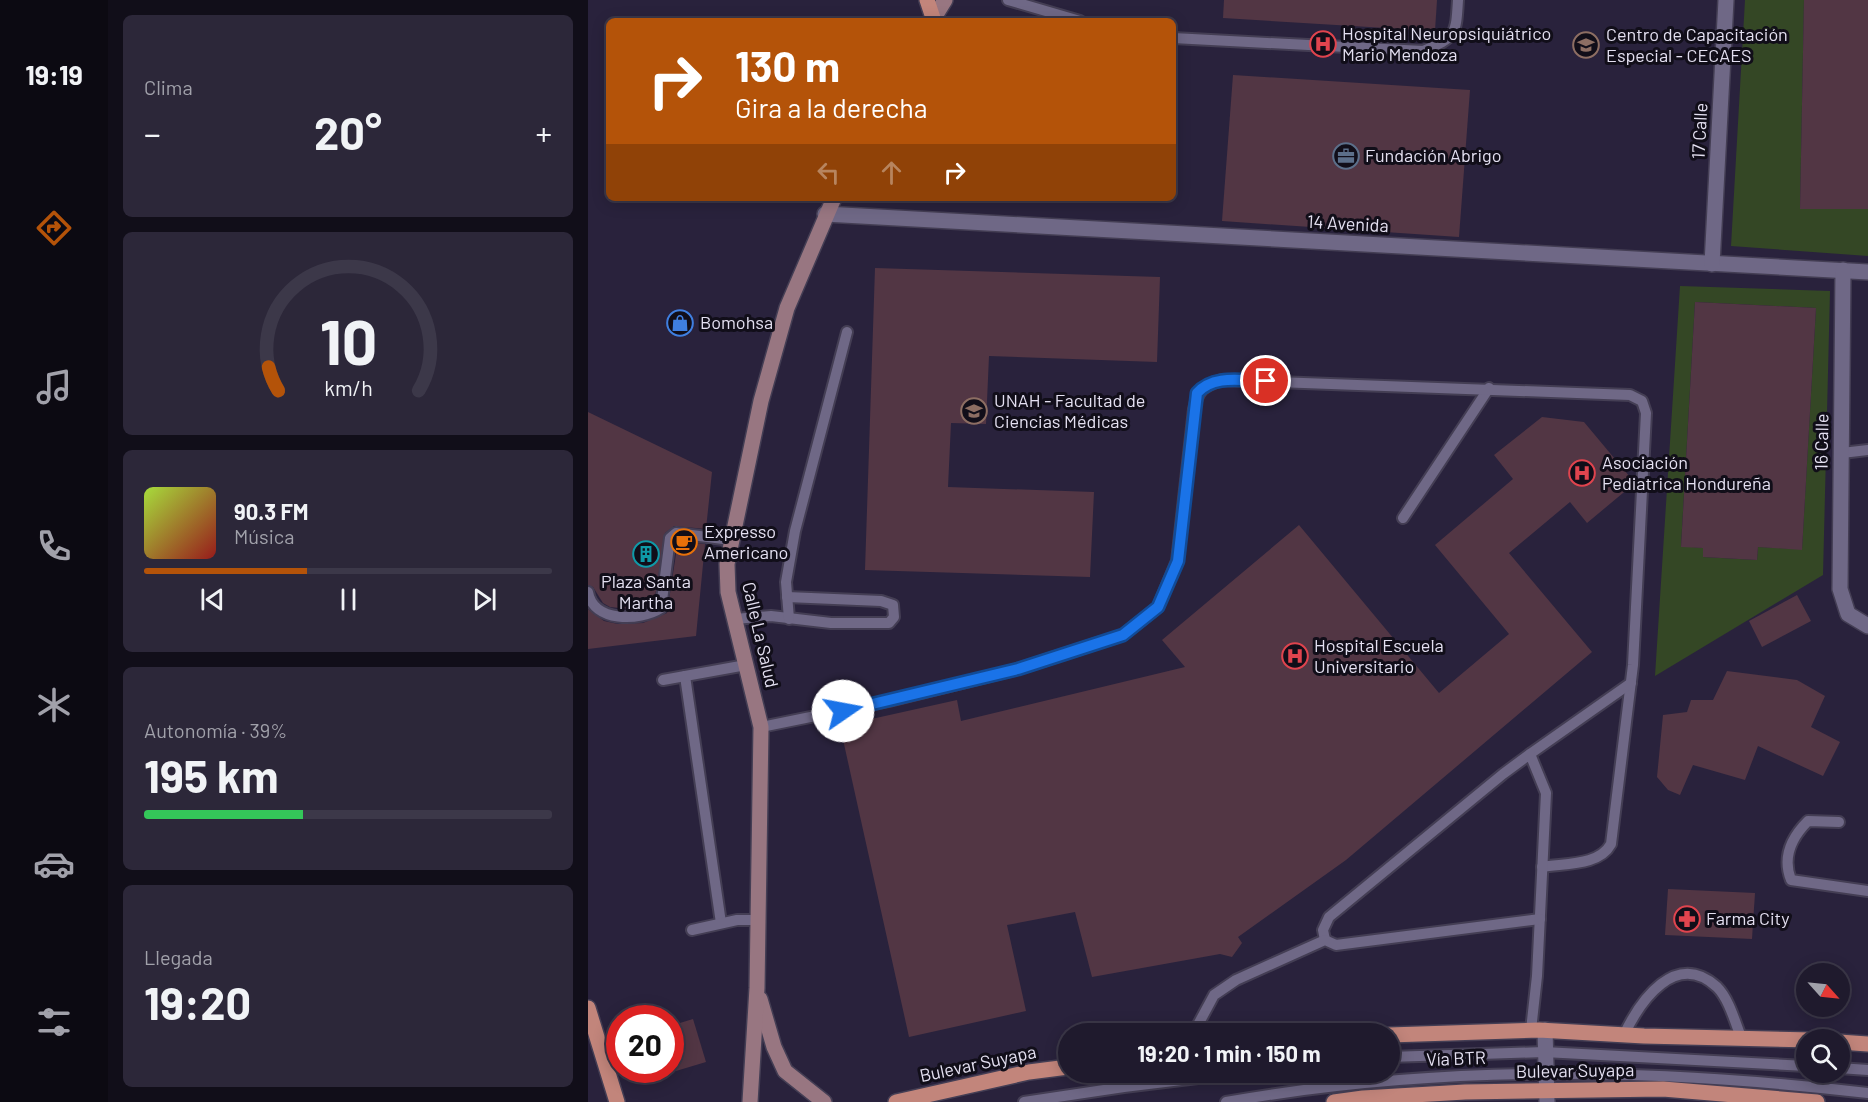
<!DOCTYPE html>
<html lang="es">
<head>
<meta charset="utf-8">
<style>
  :root { --surface:#1f1a2d; --page:#2c2739; --text:#f1f3f6; --muted:#a1a1aa; --line:#3c3849; --accent:#b45309 }
  body { margin:0; font-family:Barlow,sans-serif; background:var(--page); color:var(--text); height:100vh; display:flex; flex-direction:column; font-size:22px; white-space:nowrap }
  * { box-sizing:border-box; margin:0 }
  p { font-size:20px; color:var(--muted) }
  .icon { flex:none; width:33px; height:33px; fill:none; stroke:currentColor; stroke-width:2; stroke-linecap:round; stroke-linejoin:round }
  .map { position:relative; flex:1; overflow:hidden }
  .panel { display:flex; flex-direction:column; gap:15px; padding:15px; background:#110e19; width:480px }
  .panel>* { flex:none }
  .guide { position:absolute; left:18px; top:18px; width:570px; height:183px; border-radius:9px; box-shadow:0 3px 15px #0003,0 0 0 2px var(--line); background:#b45309; color:#fff; overflow:hidden }
  .needle { width:39px; rotate:117deg }
  .fabs { position:absolute; left:1208px; top:963px; display:grid; gap:12px }
  .fabs a { display:grid; place-items:center; width:54px; height:54px; border-radius:50%; background:var(--surface); box-shadow:0 3px 15px #0003,0 0 0 2px var(--line); font-size:30px }
  .speed { position:absolute; left:18px; top:1005px; display:flex; gap:12px; font-size:30px; font-weight:700; text-align:center }
  .speed>* { display:grid; place-content:center; width:78px; height:78px; border-radius:50%; background:var(--surface); box-shadow:0 3px 15px #0003,0 0 0 2px var(--line); line-height:1 }
  .speed .limit { border:9px solid #d22; background:#fff; color:#111 }
  .pin { position:absolute; display:grid; place-items:center; width:51px; height:51px; color:#fff; margin:-26px; border:3px solid #fff; border-radius:50%; box-shadow:0 2px 6px #0007 }
  .me { position:absolute; width:66px; margin:-33px; rotate:78deg; stroke-linejoin:round; filter:drop-shadow(0 0 4px #0008) }
  .turn { display:flex; align-items:center; gap:21px; height:126px; padding:0 30px; font-size:27px }
  .turn .icon { width:78px; height:78px; stroke-width:2.5 }
  .turn b { display:block; font-size:42px; line-height:51px }
  .lanes { display:flex; align-items:center; height:57px; padding:0 30px; background:#0003; justify-content:center; gap:30px; direction:ltr }
  .lanes .off { opacity:.35 }
  .big { font-size:45px; font-weight:700; line-height:1.1 }
  .panel .tile { flex:1; display:flex; flex-direction:column; justify-content:center; gap:9px; min-width:0; padding:0 21px; border-radius:9px; background:var(--page) }
  .panel .dial { align-items:center; gap:0 }
  .dial svg { height:156px; overflow:visible; fill:none; stroke:var(--line); stroke-width:7; stroke-linecap:round; text-anchor:middle }
  .dial text { fill:var(--text); stroke:none }
  .song { display:flex; align-items:center; gap:18px }
  .cover { width:72px; height:72px; border-radius:9px; background:linear-gradient(135deg,hsl(80 70% 55%),hsl(0 70% 35%)) }
  .played { height:6px; border-radius:3px; background:linear-gradient(90deg,var(--accent) 40%,var(--line) 40%) }
  .keys { display:flex; justify-content:space-around; direction:ltr }
  .heat { display:flex; justify-content:space-between; align-items:center; font-size:33px; direction:ltr }
  .charge { height:9px; border-radius:4px; background:linear-gradient(90deg,#34c759 39%,var(--line) 0) }
  .trip { position:absolute; left:470px; top:1023px; width:342px; height:60px; border-radius:30px; background:var(--surface); box-shadow:0 3px 15px #0003,0 0 0 2px var(--line); font-weight:700; line-height:60px; text-align:center }
  main { display:flex; flex:1; min-height:0 }
  .tabs { display:flex; flex-direction:column; width:108px; justify-content:space-around; align-items:center; background:#0c0a12; color:var(--muted) }
  .tabs .icon { width:42px; height:42px }
  .tabs .selected { color:var(--accent) }
  .tabs b { font-size:27px; color:var(--text) }
  .map>svg:first-child { display:block }
  .green { fill:#344725; fill-rule:evenodd }
  .building { fill:#523644 }
  .lines { fill:none; stroke-linecap:round; stroke-linejoin:round }
  .service-casing { stroke:#443e54; stroke-width:14 }
  .minor-casing { stroke:#443e54; stroke-width:18 }
  .secondary-casing { stroke:#443e54; stroke-width:18 }
  .primary-casing { stroke:#443e54; stroke-width:18 }
  .service { stroke:#6f6886; stroke-width:10 }
  .minor { stroke:#6f6886; stroke-width:15 }
  .secondary { stroke:#987681; stroke-width:15 }
  .primary { stroke:#c2857b; stroke-width:15 }
  .route-casing { stroke:#114b97; stroke-width:15 }
  .route { stroke:#1a73e8; stroke-width:10 }
  .labels { text-anchor:middle; stroke-width:6; stroke-linejoin:round; paint-order:stroke }
  .poi-label { font-size:18px; fill:#e4e0f1; stroke:#110e19; text-anchor:start }
  .street-label { font-size:18px; fill:#e4e0f1; stroke:#110e19 }
</style>
</head>
<body>
<main>
<nav class="tabs">
<b>19:19</b>
<svg class="icon selected" aria-label="directions" viewBox="0 0 24 24"><path d="M12 3l9 9-9 9-9-9zM9 14v-3h6M13 9l2 2-2 2"/></svg>
<svg class="icon" aria-label="music" viewBox="0 0 24 24"><path d="M9 18V5l10-2v13"/><circle cx="6" cy="18" r="3"/><circle cx="16" cy="16" r="3"/></svg>
<svg class="icon" aria-label="phone" viewBox="0 0 24 24"><path d="M5 4h4l2 5-3 2q2 4 5 5l2-3 5 2v4C11 20 4 13 5 4z"/></svg>
<svg class="icon" aria-label="climate" viewBox="0 0 24 24"><path d="M12 3v18M4 7l16 10M4 17L20 7"/></svg>
<svg class="icon" aria-label="car" viewBox="0 0 24 24"><path d="M5 17H2v-5l4-1 3-4h7l3 4 3 1v5h-3M9 17h6M6 11h13"/><circle cx="7" cy="17" r="2"/><circle cx="17" cy="17" r="2"/></svg>
<svg class="icon" aria-label="filters" viewBox="0 0 24 24"><path d="M4 7h16M4 17h16"/><circle cx="9" cy="7" r="2"/><circle cx="15" cy="17" r="2"/></svg>
</nav>
<section class="panel">
<div class="tile"><p>Clima</p>
<div class="heat"><a>−</a><b class="big">20°</b><a>+</a></div>
</div>
<div class="tile dial"><svg viewBox="0 0 100 80">
<path d="M14 69A42 42 0 1 1 86 69"/>
<path d="M14 69A42 42 0 0 1 9 57" stroke="#b45309"/>
<text x="50" y="56" font-size="32" font-weight="700">10</text>
<text x="50" y="72" font-size="11">km/h</text>
</svg></div>
<div class="tile">
<div class="song"><i class="cover"></i><div><b>90.3 FM</b><p>Música</p></div></div>
<div class="played"></div>
<div class="keys"><svg class="icon" aria-label="previous" viewBox="0 0 24 24"><path d="M18 5L8 12l10 7zM5 5v14"/></svg><svg class="icon" aria-label="pause" viewBox="0 0 24 24"><path d="M8 5v14M16 5v14"/></svg><svg class="icon" aria-label="next" viewBox="0 0 24 24"><path d="M6 5l10 7-10 7zM19 5v14"/></svg></div>
</div>
<div class="tile"><p>Autonomía · 39%</p><b class="big">195 km</b><div class="charge"></div></div>
<div class="tile"><p>Llegada</p><b class="big">19:20</b></div>
</section>
<div class="map">
<svg width="1280" height="1102" viewBox="0 0 1280 1102">
  <rect width="100%" height="100%" fill="#29223c"/>
  <g class="green">
    <path d="M1157,0H1216L1212,208L1280,209V256L1143,246Z"/>
    <path d="M1092,286L1242,291L1235,575L1067,676ZM1107,302L1228,308L1214,549L1170,547L1169,560L1115,557V548L1093,546Z"/>
  </g>
  <g class="building">
    <path d="M636,0H849L847,31L635,18Z"/>
    <path d="M1216,0H1280V209H1212Z"/>
    <path d="M645,75L882,90L871,237L634,221Z"/>
    <path d="M287,268L572,277L569,362L401,356L398,424L363,423L360,487L506,492L502,577L277,570Z"/>
    <path d="M1107,302L1228,308L1214,550L1170,547L1169,560L1115,557V548L1093,547Z"/>
    <path d="M0,412L124,472L118,529L86,526L77,533L66,603L61,606L41,609L22,607L15,603L5,587L0,585Z"/>
    <path d="M954,417L996,422L1047,483L999,523L982,502L921,553L1004,652L758,860L650,937L654,943L644,957L632,954L504,977L487,912L419,925L438,1011L321,1037L252,726L369,700L373,721L597,667L574,640L711,525L851,693L921,634L847,545L925,479L906,455Z"/>
    <path d="M90,541L117,544L108,636L0,649V609L16,621L30,624L55,623L79,613Z"/>
    <path d="M1209,595L1223,621L1174,647L1161,621Z"/>
    <path d="M1139,671L1209,680L1237,696L1223,727L1252,742L1235,776L1170,746L1157,780L1105,765L1092,795L1080,790L1069,777L1075,715L1099,712L1103,700H1125Z"/>
    <path d="M1080,889L1167,893L1164,939L1077,935Z"/>
    <path d="M105,1019L118,1062L88,1071L82,1052V1026Z"/>
  </g>
  <g class="lines">
    <g class="service-casing">
      <g id="service">
        <path d="M420,0L492,21"/>
        <path d="M585,38L835,51C868,37 868,35 870,0"/>
        <path d="M1254,453L1280,450"/>
        <path d="M815,518L901,388"/>
        <path d="M0,592C5,622 51,622 73,608L82,538L88,533L143,540"/>
        <path d="M147,619L183,616L243,623H301L306,617L305,605L293,601L199,597"/>
        <path d="M201,619L198,582L207,531L259,332"/>
        <path d="M97,676L133,923"/>
        <path d="M75,680L158,665"/>
        <path d="M173,727L301,701L430,669L535,635L570,607L589,561L606,409C610,390 615,386 634,380L1042,395L1054,401L1058,413L1045,665L1023,844C1011,866 977,863 954,867"/>
        <path d="M942,754L1043,683"/>
        <path d="M1251,822L1220,821C1203,838 1194,857 1203,880L1280,891"/>
        <path d="M104,930L149,920H170"/>
        <path d="M737,940L735,930L741,917L915,774L942,754L958,793L949,976L943,1030"/>
        <path d="M605,1034L626,995L648,980L737,940L748,945L952,919"/>
        <path d="M1036,1035C1052,1001 1088,949 1129,987C1141,999 1147,1022 1153,1037"/>
        <path d="M801,1057L956,1052L1218,1066"/>
        <path d="M1251,1068L1280,1070"/>
        <path d="M436,1102L536,1087L659,1072"/>
        <path d="M638,1102C854,1064 1063,1068 1280,1093"/>
      </g>
    </g>
    <g class="minor-casing">
      <g id="minor">
        <path d="M237,214L1280,272"/>
        <path d="M1124,264L1138,0"/>
        <path d="M1255,270L1252,589L1260,614L1280,626"/>
        <path d="M957,1030L959,1102"/>
      </g>
    </g>
    <g class="secondary-casing">
      <g id="secondary">
        <path d="M344,21L357,0"/>
        <path d="M172,999L186,1047L197,1071L236,1102"/>
        <path d="M162,1102L169,988L173,727L140,592L139,564L173,401L199,308L246,198"/>
      </g>
    </g>
    <g class="primary-casing">
      <g id="primary">
        <path d="M339,0L345,18"/>
        <path d="M0,1008L29,1102"/>
        <path d="M801,1035L951,1030L1056,1036L1224,1040"/>
        <path d="M1251,1042L1280,1044"/>
        <path d="M308,1102L441,1072L480,1067"/>
        <path d="M746,1102L775,1098L877,1092L1075,1089L1229,1102"/>
      </g>
    </g>
    <use href="#service" class="service"/>
    <use href="#minor" class="minor"/>
    <use href="#secondary" class="secondary"/>
    <use href="#primary" class="primary"/>
  </g>
  <g class="lines">
    <g class="route-casing">
      <path id="route" d="M255,711L430,669L535,635L570,607L590,561L609,393C626,374 654,381 678,381"/>
    </g>
    <use href="#route" class="route"/>
  </g>
  <defs>
    <g id="hospital-ring" transform="scale(1.35)"><circle r="9.5" fill="#110e19" stroke="#e0444e" stroke-width="1.5"/><path d="M-5-5h3v3.5h4V-5h3V5h-3V1.5h-4V5h-3Z" fill="#e0444e"/></g>
    <g id="university-ring" transform="scale(1.35)"><circle r="9.5" fill="#110e19" stroke="#8d6e63" stroke-width="1.5"/><path d="M0-5L7-2L0 1L-7-2ZM-4 1L0 2.5L4 1V4Q0 6-4 4Z" fill="#8d6e63"/></g>
    <g id="office-ring" transform="scale(1.35)"><circle r="9.5" fill="#110e19" stroke="#5c6f8a" stroke-width="1.5"/><path d="M-6-3h4V-5.5h4V-3h4V5H-6ZM-1-4.5V-3h2v-1.5ZM-6 0V1H6V0Z" fill="#5c6f8a"/></g>
    <g id="shop-ring" transform="scale(1.35)"><circle r="9.5" fill="#110e19" stroke="#3f7fe0" stroke-width="1.5"/><path d="M-5-2.5h2.3a2.7 3.5 0 0 1 5.4 0H5L5.5 6h-11ZM-1.5-2.5h3a1.5 2.3 0 0 0-3 0Z" fill="#3f7fe0"/></g>
    <g id="cafe-ring" transform="scale(1.35)"><circle r="9.5" fill="#110e19" stroke="#e8710a" stroke-width="1.5"/><path d="M-5.5-4.5H6V0H3Q3 3.5 0 3.5H-2.5Q-5.5 3.5-5.5 0ZM3-3.2v2h1.7v-2ZM-6 4.5H4V6H-6Z" fill="#e8710a"/></g>
    <g id="building-ring" transform="scale(1.35)"><circle r="9.5" fill="#110e19" stroke="#0f9aa8" stroke-width="1.5"/><path d="M-4-6H4V6H1V3H-1V6H-4ZM-2.5-4.3h1.7v1.8h-1.7ZM.8-4.3h1.7v1.8H.8ZM-2.5-1h1.7V.8h-1.7ZM.8-1h1.7V.8H.8Z" fill="#0f9aa8"/></g>
    <g id="pharmacy-ring" transform="scale(1.35)"><circle r="9.5" fill="#110e19" stroke="#e0444e" stroke-width="1.5"/><path d="M-2-6h4v4h4v4h-4v4h-4v-4h-4v-4h4Z" fill="#e0444e"/></g>
  </defs>
  <g fill-rule="evenodd">
    <use href="#hospital-ring" x="735" y="44"/>
    <use href="#university-ring" x="998" y="45"/>
    <use href="#office-ring" x="758" y="156"/>
    <use href="#shop-ring" x="92" y="323"/>
    <use href="#university-ring" x="386" y="411"/>
    <use href="#hospital-ring" x="994" y="473"/>
    <use href="#cafe-ring" x="96" y="542"/>
    <use href="#building-ring" x="58" y="554"/>
    <use href="#hospital-ring" x="707" y="656"/>
    <use href="#pharmacy-ring" x="1099" y="919"/>
  </g>
  <g class="labels">
    <g class="poi-label">
      <text x="754" y="40">Hospital Neuropsiquiátrico<tspan x="754" dy="21">Mario Mendoza</tspan></text>
      <text x="1018" y="41">Centro de Capacitación<tspan x="1018" dy="21">Especial - CECAES</tspan></text>
      <text x="777" y="162">Fundación Abrigo</text>
      <text x="112" y="329">Bomohsa</text>
      <text x="406" y="407">UNAH - Facultad de<tspan x="406" dy="21">Ciencias Médicas</tspan></text>
      <text x="1014" y="469">Asociación<tspan x="1014" dy="21">Pediatrica Hondureña</tspan></text>
      <text x="116" y="538">Expresso<tspan x="116" dy="21">Americano</tspan></text>
      <text x="58" y="588" text-anchor="middle">Plaza Santa<tspan x="58" dy="21">Martha</tspan></text>
      <text x="726" y="652">Hospital Escuela<tspan x="726" dy="21">Universitario</tspan></text>
      <text x="1118" y="925">Farma City</text>
    </g>
    <g class="street-label">
      <text transform="translate(1112 131) rotate(-87)" y="6">17 Calle</text>
      <text transform="translate(760 224) rotate(3)" y="6">14 Avenida</text>
      <text transform="translate(1234 442) rotate(-89)" y="6">16 Calle</text>
      <text transform="translate(172 635) rotate(77)" y="6">Calle La Salud</text>
      <text transform="translate(868 1059) rotate(-2)" y="6">Vía BTR</text>
      <text transform="translate(390 1064) rotate(-12)" y="6">Bulevar Suyapa</text>
      <text transform="translate(987 1071) rotate(-1)" y="6">Bulevar Suyapa</text>
    </g>
  </g>
</svg>
<div class="fabs">
<a><svg class="needle" viewBox="-14 -14 28 28"><path d="M0-13l5 13h-10z" fill="#e53935"/><path d="M0 13l5-13h-10z" fill="#a1a1aa"/></svg></a>
<a><svg class="icon" aria-label="search" viewBox="0 0 24 24"><circle cx="10" cy="10" r="6"/><path d="M15 15l6 6"/></svg></a>
</div>
<div class="speed"><div class="limit">20</div></div>
<div class="pin" style="left:678px;top:381px;background:#d93025"><svg class="icon" aria-label="arrive" viewBox="0 0 24 24"><path d="M6 21V4h12l-3 4 3 4H6"/></svg></div>
<svg class="me" style="left:255px;top:711px" viewBox="-20 -20 40 40"><circle r="19" fill="#fff"/><path d="M0-13L10 11 0 6-10 11z" fill="#1a73e8"/></svg>
<div class="trip">19:20 · 1 min · 150 m</div>
<div class="guide">
<div class="turn"><svg class="icon" aria-label="right" viewBox="0 0 24 24"><path d="M7 20v-9h11M14 6l5 5-5 5"/></svg><div><b>130 m</b>Gira a la derecha</div></div>
<div class="lanes"><svg class="icon off" aria-label="left" viewBox="0 0 24 24"><path d="M17 20v-9H6M10 6l-5 5 5 5"/></svg><svg class="icon off" aria-label="ahead" viewBox="0 0 24 24"><path d="M12 20V5M6 11l6-6 6 6"/></svg><svg class="icon" aria-label="right" viewBox="0 0 24 24"><path d="M7 20v-9h11M14 6l5 5-5 5"/></svg></div>
</div>
</div>
</main>
</body>
</html>
